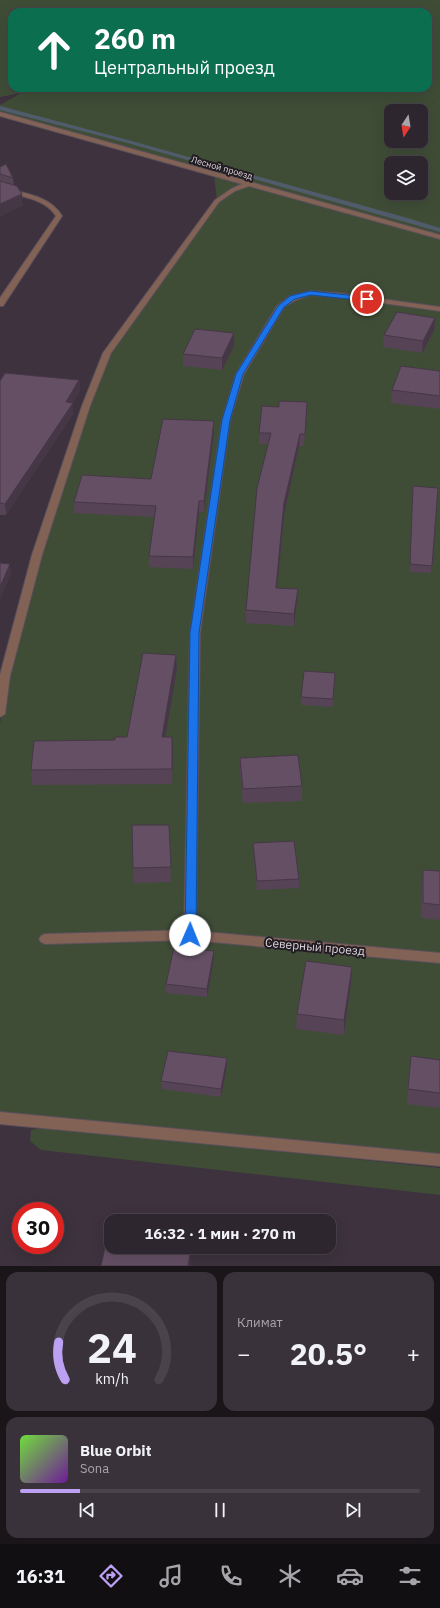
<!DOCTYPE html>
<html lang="ru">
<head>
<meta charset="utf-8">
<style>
  :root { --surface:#2e262e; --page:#3a323a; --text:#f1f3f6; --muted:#a7a5aa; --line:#49434a; --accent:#bca0f2 }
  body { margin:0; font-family:"IBM Plex Sans",sans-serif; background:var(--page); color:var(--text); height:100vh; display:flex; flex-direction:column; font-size:15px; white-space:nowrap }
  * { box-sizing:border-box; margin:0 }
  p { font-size:13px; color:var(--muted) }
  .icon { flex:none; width:22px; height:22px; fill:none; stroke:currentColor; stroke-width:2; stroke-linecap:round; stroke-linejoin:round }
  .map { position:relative; height:1266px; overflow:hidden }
  .panel { display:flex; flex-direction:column; gap:6px; padding:6px; background:#191519; flex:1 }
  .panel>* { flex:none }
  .guide { position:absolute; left:8px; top:8px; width:424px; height:84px; border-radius:12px; box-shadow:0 4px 16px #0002,0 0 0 1px var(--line); background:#0b6e4f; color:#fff; overflow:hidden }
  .needle { width:26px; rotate:192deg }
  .fabs { position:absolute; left:384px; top:104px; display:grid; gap:8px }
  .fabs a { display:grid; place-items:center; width:44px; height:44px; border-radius:8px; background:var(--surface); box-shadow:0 4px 16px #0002,0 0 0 1px var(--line); font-size:20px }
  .speed { position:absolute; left:12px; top:1202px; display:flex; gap:8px; font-size:20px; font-weight:700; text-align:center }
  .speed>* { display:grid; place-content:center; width:52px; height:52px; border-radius:50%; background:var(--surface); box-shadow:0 4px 16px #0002,0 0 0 1px var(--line); line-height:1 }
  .speed .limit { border:6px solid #d22; background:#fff; color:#111 }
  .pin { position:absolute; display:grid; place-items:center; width:34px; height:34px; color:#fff; margin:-17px; border:2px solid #fff; border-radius:50%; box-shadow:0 1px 4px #0007 }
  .me { position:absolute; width:44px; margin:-22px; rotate:1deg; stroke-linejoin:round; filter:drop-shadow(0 0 3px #0008) }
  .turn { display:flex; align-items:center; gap:14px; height:84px; padding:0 20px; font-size:18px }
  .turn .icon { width:52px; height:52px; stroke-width:2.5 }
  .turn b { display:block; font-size:28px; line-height:34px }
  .big { font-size:30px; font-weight:800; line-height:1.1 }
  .panel .card { flex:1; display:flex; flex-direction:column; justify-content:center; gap:6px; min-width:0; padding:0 14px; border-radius:12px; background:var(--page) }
  .panel .dial { align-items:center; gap:0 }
  .dial svg { height:104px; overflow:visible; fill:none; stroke:var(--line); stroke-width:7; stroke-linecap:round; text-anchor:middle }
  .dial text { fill:var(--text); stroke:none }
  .song { display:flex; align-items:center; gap:12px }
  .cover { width:48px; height:48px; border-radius:6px; background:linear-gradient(135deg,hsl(100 70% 55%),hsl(280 70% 35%)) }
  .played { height:4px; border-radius:2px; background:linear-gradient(90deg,var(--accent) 15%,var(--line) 15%) }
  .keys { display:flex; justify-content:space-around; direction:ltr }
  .heat { display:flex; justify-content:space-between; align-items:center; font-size:22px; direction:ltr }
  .panel .tiles { flex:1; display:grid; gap:6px; grid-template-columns:1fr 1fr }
  .card:last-child { grid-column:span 2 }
  .trip { position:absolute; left:104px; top:1214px; width:232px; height:40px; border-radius:12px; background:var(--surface); box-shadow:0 4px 16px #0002,0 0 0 1px var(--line); font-weight:800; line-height:40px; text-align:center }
  .menu { display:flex; height:64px; justify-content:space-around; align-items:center; background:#120f12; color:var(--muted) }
  .menu .icon { width:28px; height:28px }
  .menu .selected { color:var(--accent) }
  .menu b { font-size:18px; color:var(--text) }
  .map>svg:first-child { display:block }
  .green { fill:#3f4d37; fill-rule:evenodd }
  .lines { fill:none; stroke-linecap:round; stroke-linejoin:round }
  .stream { fill:#505c6b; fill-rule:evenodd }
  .lane-casing { stroke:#5a4f5a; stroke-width:2 }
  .street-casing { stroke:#5a4f5a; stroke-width:2 }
  .lane { fill:#836256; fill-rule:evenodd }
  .street { fill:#836256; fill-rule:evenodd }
  .wall { fill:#564456 }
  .shaded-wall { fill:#463746 }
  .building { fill:#644f64; stroke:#463746 }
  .route { fill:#1a73e8; stroke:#114b97 }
  .labels { text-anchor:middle; stroke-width:4; stroke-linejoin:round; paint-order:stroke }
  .far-street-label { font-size:9px; fill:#ddd5dd; stroke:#211c21 }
  .near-street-label { font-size:12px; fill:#ddd5dd; stroke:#211c21 }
</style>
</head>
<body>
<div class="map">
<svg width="440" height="1266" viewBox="0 0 440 1266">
  <rect width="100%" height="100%" fill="#3d323d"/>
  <g class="green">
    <path d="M0,0H440V1160L0,1118V725L5,676L37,555L107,353L217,201L214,174L0,114V105L21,93L0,97ZM12,12H428V88H12ZM391,111H421V141H391ZM391,163H421V193H391Z"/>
    <path d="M50,1127L440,1168V1195L41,1150L30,1141L31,1130Z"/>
  </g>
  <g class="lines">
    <path class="stream" d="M0,106L128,140L404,217L440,228V232L124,142L0,110Z"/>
    <g class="lane-casing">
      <path id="lane" d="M190,930L194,932L196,935L194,938L190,940L45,944L41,942L39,939L41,936L45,934Z"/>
    </g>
    <g class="street-casing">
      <g id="street">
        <path d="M0,112L440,235V239L249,186L235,191L219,202L111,353L90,406L42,555L10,676L5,714L0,717V675L32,555L82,406L103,353L215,200L231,189L242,184L0,116Z"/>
        <path d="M0,187C22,193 50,195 62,216L3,306H0V298L56,216C45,198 18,196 0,191Z"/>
        <path d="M310,291L338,293L440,307V311L338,297L310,295L296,300L284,307L244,374L230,420L200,633L196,931L440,953V963L190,940L186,938L184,935L190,633L222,420L236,374L277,306L290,296Z"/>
        <path d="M0,1112L440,1154V1166L0,1124Z"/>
      </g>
    </g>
    <use href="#lane" class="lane"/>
    <use href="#street" class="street"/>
  </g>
  <g class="wall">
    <path d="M0,167L13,178L14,185L23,205L0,216Z"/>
    <path d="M435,318L434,331L422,353L383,347L384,335Z"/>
    <path d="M234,346L222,370L183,366V354Z"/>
    <path d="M440,371V409L391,403L392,390Z"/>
    <path d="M79,380L80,390L73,403V414L6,515H0V381Z"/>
    <path d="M307,402L304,446H299L284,515L277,588L298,589L297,601L294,626L246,623V610L268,444H259V433Z"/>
    <path d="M214,421V432L204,512H199L193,569L149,567V556L154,517L74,513V502L151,479Z"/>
    <path d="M413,486L438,488L431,573L410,572Z"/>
    <path d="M177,669L165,737L173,751L172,784L32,785L31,770L115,740L127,737Z"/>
    <path d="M335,673L333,707L301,705V697Z"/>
    <path d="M240,758L302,786V801L243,803L240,772Z"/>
    <path d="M169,825L171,882L133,883V868Z"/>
    <path d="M253,843L299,879V888L257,890L253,851Z"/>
    <path d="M423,870L440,871V920L421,918L422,885Z"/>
    <path d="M214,959L207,997L166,993V984Z"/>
    <path d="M351,982L344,1035L296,1029L297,1014Z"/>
    <path d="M411,1056L440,1060V1108L407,1104Z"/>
    <path d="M227,1066L221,1097L162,1089L161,1081Z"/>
  </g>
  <g class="shaded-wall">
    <path d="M22,194L23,205L0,216V204Z"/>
    <path d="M435,318L434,331L422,353L423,341Z"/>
    <path d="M234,333V346L222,370V358Z"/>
    <path d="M79,380L80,390L73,403V414L6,515L5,504L66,402Z"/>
    <path d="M214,421V432L204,512V501Z"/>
    <path d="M300,434L299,446L284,515L276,600V588L284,503Z"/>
    <path d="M199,501V512L193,569V557Z"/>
    <path d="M10,564L11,575L0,600V587Z"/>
    <path d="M298,589L297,601L294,626V614Z"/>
    <path d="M176,655L177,669L163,751L162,737Z"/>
    <path d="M172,737L173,751L172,784Z"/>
    <path d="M214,951V959L207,997V989Z"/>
    <path d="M352,967L351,982L344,1035V1020Z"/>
    <path d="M227,1058V1066L221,1097V1089Z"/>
    <path d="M190,1254L191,1266H188Z"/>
  </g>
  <g class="building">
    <path d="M6,164L13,178L0,174V167Z"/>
    <path d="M0,181L17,186L22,194L0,204Z"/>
    <path d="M397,312L435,318L423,341L384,335Z"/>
    <path d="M195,329L234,333L222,358L183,354Z"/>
    <path d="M401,366L440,371V396L392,390Z"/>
    <path d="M5,373L79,380L66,402L73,403L5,504L0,503V381Z"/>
    <path d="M279,401L307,402L305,434H300L284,503L276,588L298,589L294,614L246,610L257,488L271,433H259L262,406L279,407Z"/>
    <path d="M163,419L214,421L204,501H199L193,557L149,556L156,506L74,502L82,475L151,479Z"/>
    <path d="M413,486L438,488L432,566L410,564Z"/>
    <path d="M0,563L10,564L0,587Z"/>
    <path d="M143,653L176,655L162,737H172V769L31,770L34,741L115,740V737H127Z"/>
    <path d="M304,671L335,673L333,699L301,697Z"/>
    <path d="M298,755L302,786L243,789L240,758Z"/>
    <path d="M132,825H169L171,867L133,868Z"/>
    <path d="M294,841L299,879L257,881L253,843Z"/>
    <path d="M423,870L440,871V905L423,903Z"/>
    <path d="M174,947L214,951L207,989L166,984Z"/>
    <path d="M306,961L352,967L344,1020L297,1014Z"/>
    <path d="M168,1051L227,1058L221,1089L161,1081Z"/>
    <path d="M411,1056L440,1060V1093L408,1089Z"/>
    <path d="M106,1243L111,1244V1247H134L190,1254L188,1266H101Z"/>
  </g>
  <path class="route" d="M310,291L367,297L371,299L367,301L311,295L295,299L284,307L243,374L230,420L199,633L196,935L190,939L185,935L190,633L222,420L236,374L278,306L290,296Z"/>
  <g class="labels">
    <g class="far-street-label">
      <text transform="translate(222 168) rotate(16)" y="3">Лесной проезд</text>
    </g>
    <g class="near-street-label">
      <text transform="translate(315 947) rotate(5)" y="4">Северный проезд</text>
    </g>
  </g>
</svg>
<div class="fabs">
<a><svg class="needle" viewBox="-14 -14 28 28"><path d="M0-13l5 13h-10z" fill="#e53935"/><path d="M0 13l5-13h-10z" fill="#a7a5aa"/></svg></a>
<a><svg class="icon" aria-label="layers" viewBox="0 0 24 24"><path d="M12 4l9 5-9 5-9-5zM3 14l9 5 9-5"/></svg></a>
</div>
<div class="speed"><div class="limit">30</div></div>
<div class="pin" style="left:367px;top:299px;background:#d93025"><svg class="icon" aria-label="arrive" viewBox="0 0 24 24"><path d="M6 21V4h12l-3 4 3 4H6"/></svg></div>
<svg class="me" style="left:190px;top:935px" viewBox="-20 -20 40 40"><circle r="19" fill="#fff"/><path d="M0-13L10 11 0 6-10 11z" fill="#1a73e8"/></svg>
<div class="trip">16:32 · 1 мин · 270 m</div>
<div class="guide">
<div class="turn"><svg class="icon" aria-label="ahead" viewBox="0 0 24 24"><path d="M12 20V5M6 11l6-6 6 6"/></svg><div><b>260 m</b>Центральный проезд</div></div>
</div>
</div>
<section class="panel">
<div class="tiles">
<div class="card dial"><svg viewBox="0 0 100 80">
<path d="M14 69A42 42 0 1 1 86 69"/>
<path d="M14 69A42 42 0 0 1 9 40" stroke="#bca0f2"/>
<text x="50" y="56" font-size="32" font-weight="700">24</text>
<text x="50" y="72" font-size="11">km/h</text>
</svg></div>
<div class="card"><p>Климат</p>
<div class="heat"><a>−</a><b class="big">20.5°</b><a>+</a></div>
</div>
<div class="card">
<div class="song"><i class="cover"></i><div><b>Blue Orbit</b><p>Sona</p></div></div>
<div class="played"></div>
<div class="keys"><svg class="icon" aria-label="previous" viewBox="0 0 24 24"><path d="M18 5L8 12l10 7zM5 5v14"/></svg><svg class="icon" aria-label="pause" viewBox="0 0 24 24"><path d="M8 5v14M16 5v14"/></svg><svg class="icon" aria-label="next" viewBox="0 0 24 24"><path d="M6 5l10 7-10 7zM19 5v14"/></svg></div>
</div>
</div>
</section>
<nav class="menu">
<b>16:31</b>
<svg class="icon selected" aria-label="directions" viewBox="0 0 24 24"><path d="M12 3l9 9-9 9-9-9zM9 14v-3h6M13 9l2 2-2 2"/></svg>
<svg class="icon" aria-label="music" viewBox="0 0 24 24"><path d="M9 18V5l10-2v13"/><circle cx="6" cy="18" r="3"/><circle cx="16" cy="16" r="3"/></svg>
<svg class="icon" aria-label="phone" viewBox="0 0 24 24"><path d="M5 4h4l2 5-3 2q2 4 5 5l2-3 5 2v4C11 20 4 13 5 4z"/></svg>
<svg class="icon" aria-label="climate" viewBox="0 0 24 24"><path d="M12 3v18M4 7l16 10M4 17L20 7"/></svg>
<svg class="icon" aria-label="car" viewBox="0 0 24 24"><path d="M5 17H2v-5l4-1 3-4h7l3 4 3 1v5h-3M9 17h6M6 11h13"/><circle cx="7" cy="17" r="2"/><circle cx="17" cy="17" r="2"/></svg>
<svg class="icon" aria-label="filters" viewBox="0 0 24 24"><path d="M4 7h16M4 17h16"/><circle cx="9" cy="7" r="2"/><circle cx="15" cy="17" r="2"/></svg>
</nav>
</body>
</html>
